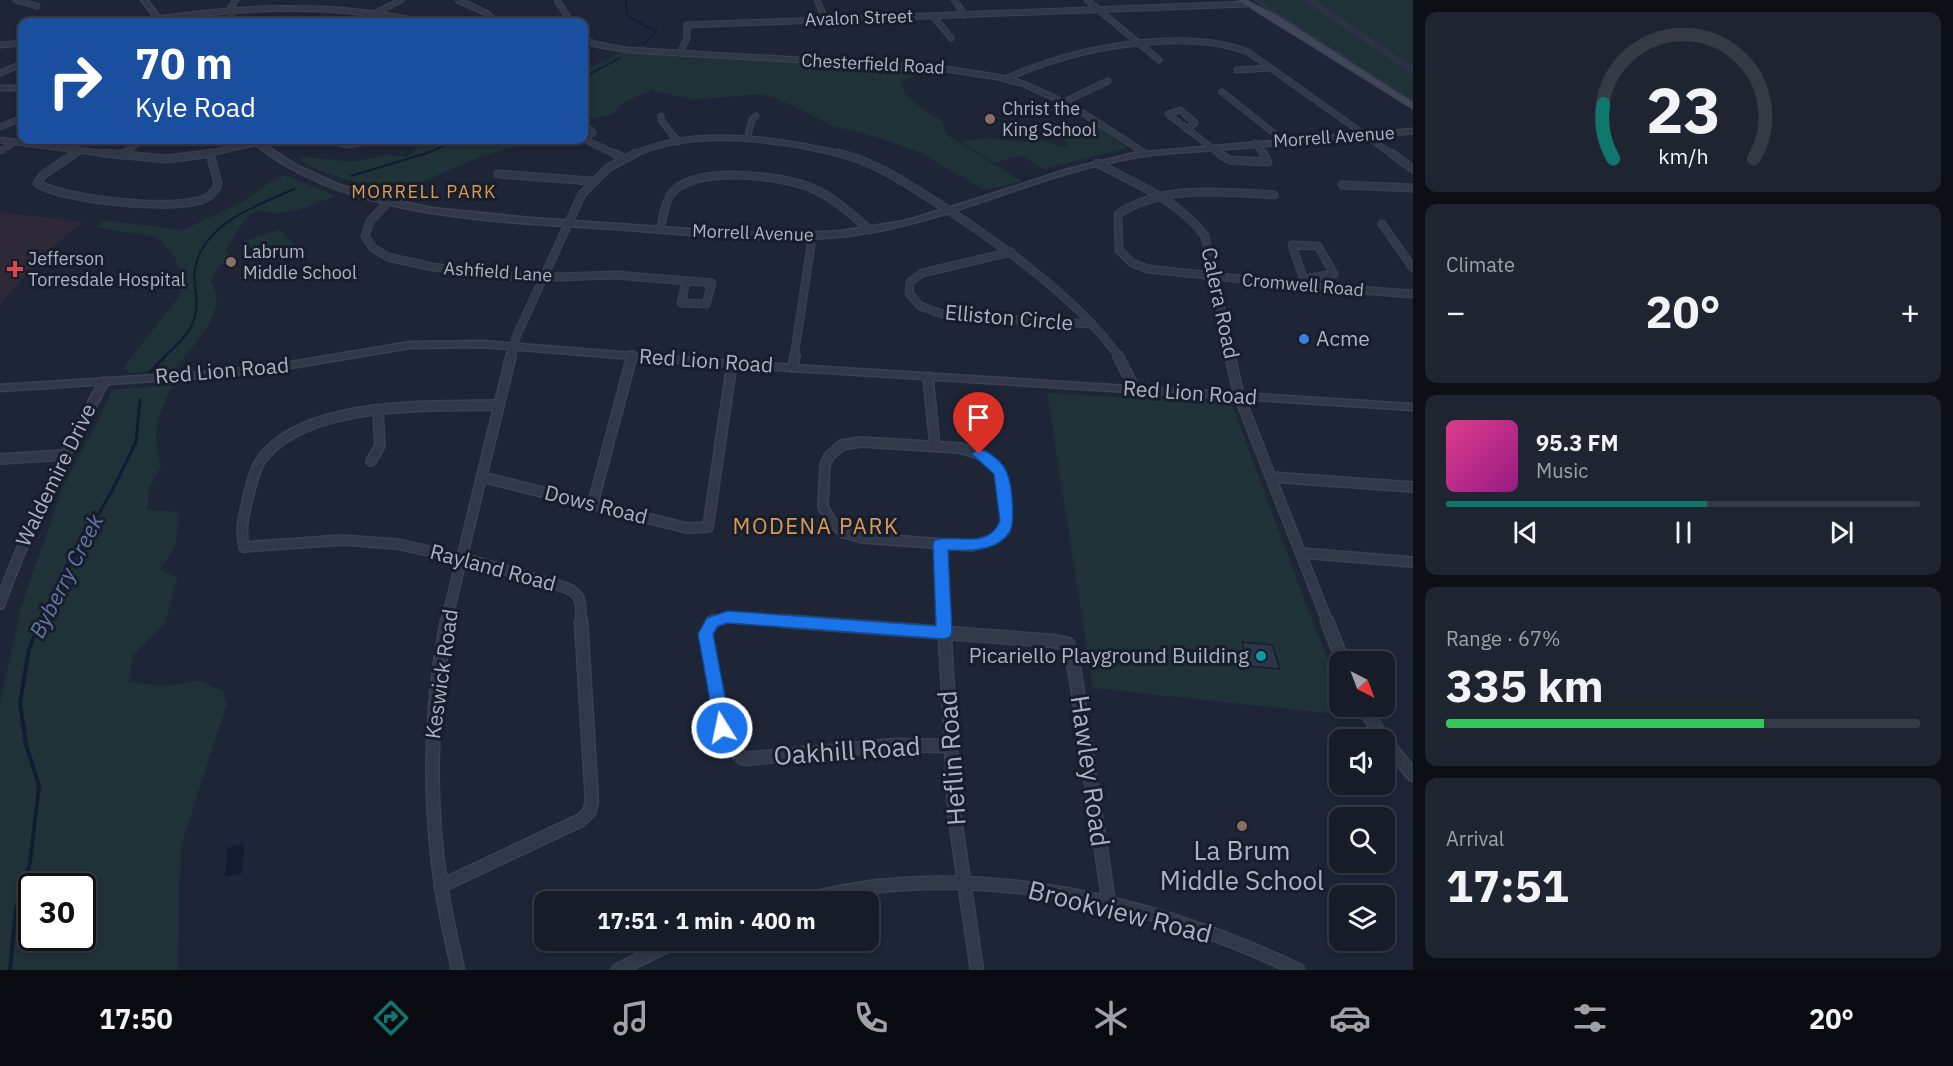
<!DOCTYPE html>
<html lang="en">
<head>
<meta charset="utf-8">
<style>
  :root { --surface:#161c28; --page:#1f2530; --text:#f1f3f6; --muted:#9ea1a8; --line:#353a45; --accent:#0f766e }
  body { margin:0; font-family:"IBM Plex Sans",sans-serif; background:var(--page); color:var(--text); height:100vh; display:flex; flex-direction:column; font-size:22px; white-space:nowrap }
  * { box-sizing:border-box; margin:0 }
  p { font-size:20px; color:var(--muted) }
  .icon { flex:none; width:33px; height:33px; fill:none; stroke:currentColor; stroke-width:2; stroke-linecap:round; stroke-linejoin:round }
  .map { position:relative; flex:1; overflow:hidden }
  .panel { display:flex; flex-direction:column; gap:12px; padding:12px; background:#0c0f16; width:540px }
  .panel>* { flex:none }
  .top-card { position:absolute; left:18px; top:18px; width:570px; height:126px; border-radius:12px; box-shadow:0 3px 9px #0003,0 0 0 2px var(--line); background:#1a4fa0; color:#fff; overflow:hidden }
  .needle { width:39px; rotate:138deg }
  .controls { position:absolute; left:1329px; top:651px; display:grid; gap:12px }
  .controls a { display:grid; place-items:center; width:66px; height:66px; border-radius:12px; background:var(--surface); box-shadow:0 3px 9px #0003,0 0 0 2px var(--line); font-size:30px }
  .speed { position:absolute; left:18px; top:873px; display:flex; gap:12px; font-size:30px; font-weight:700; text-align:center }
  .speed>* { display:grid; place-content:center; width:78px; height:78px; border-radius:50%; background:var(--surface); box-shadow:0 3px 9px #0003,0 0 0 2px var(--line); line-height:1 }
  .speed .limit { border:3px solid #111; border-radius:9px; background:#fff; color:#111 }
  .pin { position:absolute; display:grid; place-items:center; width:51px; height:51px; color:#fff; margin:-62px -26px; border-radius:50% 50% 50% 0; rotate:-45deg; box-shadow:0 0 6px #0007 }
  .pin .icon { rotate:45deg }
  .me { position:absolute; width:66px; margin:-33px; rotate:350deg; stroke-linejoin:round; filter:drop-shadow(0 0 4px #0008) }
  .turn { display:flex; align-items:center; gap:21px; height:126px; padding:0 18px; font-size:27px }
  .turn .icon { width:78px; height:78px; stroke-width:2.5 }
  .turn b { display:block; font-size:42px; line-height:51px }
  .big { font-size:45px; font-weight:700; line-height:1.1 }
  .panel .widget { flex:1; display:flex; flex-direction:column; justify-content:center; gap:9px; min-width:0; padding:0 21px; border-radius:12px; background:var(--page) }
  .panel .dial { align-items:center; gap:0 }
  .dial svg { height:156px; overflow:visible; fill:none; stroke:var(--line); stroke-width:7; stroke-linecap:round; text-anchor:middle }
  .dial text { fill:var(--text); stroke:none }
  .song { display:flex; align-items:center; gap:18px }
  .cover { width:72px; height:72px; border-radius:9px; background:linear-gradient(135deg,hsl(330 70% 55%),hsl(310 70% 35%)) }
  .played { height:6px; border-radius:3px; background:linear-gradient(90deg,var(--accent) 55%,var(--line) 55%) }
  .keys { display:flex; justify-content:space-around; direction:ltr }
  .heat { display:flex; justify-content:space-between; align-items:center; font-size:33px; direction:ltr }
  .charge { height:9px; border-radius:4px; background:linear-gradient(90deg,#34c759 67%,var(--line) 0) }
  .trip { position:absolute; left:534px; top:891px; width:345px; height:60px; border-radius:12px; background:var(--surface); box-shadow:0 3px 9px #0003,0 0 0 2px var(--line); font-weight:700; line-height:60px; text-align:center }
  .tabs { display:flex; height:96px; justify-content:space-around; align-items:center; background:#090b10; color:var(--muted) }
  .tabs .icon { width:42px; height:42px }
  .tabs .active { color:var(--accent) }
  .tabs b { font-size:27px; color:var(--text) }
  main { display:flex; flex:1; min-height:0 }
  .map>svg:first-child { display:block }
  .medical { fill:#2d2938 }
  .airport { fill:#2b3244 }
  .green { fill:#1f3237; fill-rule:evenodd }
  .water { fill:#111c33 }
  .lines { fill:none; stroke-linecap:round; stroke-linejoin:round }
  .stream-far3 { stroke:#111c33; stroke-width:1.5 }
  .stream-far2 { stroke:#111c33; stroke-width:2 }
  .stream-far1 { stroke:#111c33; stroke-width:3 }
  .stream { stroke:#111c33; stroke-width:4 }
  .building { fill:#2c364b; stroke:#191f2d; stroke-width:1.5 }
  .minor-far3-casing { stroke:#3a4150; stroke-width:7 }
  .minor-far2-casing { stroke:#3a4150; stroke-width:9 }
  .minor-far1-casing { stroke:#3a4150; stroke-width:12 }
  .minor-casing { stroke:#3a4150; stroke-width:15 }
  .tertiary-casing { stroke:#3a4150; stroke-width:3 }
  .secondary-casing { stroke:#3a4150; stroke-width:2 }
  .minor-far3 { stroke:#313847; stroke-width:5 }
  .minor-far2 { stroke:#313847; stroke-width:7 }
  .minor-far1 { stroke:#313847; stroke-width:9 }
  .minor { stroke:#313847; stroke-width:12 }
  .tertiary { fill:#313847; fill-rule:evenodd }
  .secondary { fill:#3f465a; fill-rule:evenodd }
  .route { fill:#1a73e8; stroke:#114b97; stroke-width:1.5 }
  .education-dot { fill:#8d6e63; stroke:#171d2b; stroke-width:2 }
  .health-dot { fill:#e0444e; stroke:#171d2b; stroke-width:2 }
  .shop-dot { fill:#3f7fe0; stroke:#171d2b; stroke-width:2 }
  .culture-dot { fill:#0f9aa8; stroke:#171d2b; stroke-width:2 }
  .labels { text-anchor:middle; stroke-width:6; stroke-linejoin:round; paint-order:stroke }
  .far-street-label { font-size:18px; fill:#aab2c4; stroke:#171d2b }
  .far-poi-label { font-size:18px; fill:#aab2c4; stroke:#171d2b; text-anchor:start }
  .far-neighbourhood-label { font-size:18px; letter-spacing:1.5px; fill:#d99b51; stroke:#171d2b }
  .street-label { font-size:21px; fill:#aab2c4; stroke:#171d2b }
  .poi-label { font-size:21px; fill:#aab2c4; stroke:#171d2b; text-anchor:start }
  .neighbourhood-label { font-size:22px; letter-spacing:1.5px; fill:#d99b51; stroke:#171d2b }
  .water-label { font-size:22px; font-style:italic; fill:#6077a6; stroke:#171d2b }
  .near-street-label { font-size:26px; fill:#aab2c4; stroke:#171d2b }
  .near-poi-label { font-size:26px; fill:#aab2c4; stroke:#171d2b }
</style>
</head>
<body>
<main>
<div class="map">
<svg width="1413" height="970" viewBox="0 0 1413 970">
  <rect width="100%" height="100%" fill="#1d2536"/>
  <path class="medical" d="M0,212L83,222L48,251L0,304Z"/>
  <path class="airport" d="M1252,0H1413V103Z"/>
  <g class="green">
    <path d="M1259,0H1303L1413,75V100Z"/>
    <path d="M1315,0H1413V67Z"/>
    <path d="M618,53L916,70L917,75L901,82L906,96L930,114L942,120L947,135L1022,181L984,190L921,153L876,137L833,126L776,98L759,94L693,100L652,90L622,103L617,111L608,116L584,119V69L609,59Z"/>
    <path d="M1095,124L1127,148L1044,169L1020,155L995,163L960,141L989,138L1021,142L1043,141L1067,148L1064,138L1077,129Z"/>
    <path d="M425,140H538L480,157L394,194L322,172L298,159L305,157L354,162L389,155L407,157Z"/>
    <path d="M285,175L336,196C317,202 299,212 279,213C269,214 261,208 251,214C244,218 232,242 225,251L231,256L214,273L211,282C231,311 191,346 176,369L128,373L124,367L177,299L183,286L175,257L157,237L95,227L103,220L183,230L244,201L271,181Z"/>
    <path d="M279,230L295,246L259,258L243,241Z"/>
    <path d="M172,385C158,419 151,428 161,466L149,489L147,510L179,512L175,547L160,569L177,578L165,623L133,656L129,682L162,686L200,681L223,691L227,704L183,839L179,884L178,970H0V704L21,607L64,484L94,429L112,390ZM32,886H82V938H32Z"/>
    <path d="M1047,393L1227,403L1233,407L1310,615L1339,686L1340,706L1349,707L1353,716L1093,688Z"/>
  </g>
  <path class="water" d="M244,844L242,873L225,877L227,848Z"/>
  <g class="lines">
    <g class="stream-far3">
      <path d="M626,0L627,16L657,32L643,44"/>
      <path d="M584,77L620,58"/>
      <path d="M423,155L456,140"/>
    </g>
    <g class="stream-far2">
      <path d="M351,176L427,153"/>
      <path d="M164,357C184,339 200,324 196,295C194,283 193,270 198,258C212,220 261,204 294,189"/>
    </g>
    <g class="stream-far1">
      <path d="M150,372L165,356"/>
      <path d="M40,623L52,595L113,489L136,442L140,400"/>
    </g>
    <path class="stream" d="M10,970L16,909L30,863L39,786L26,744L20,703L29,649L41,621"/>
  </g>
  <path class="building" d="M1242,642L1272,645L1280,669L1249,666Z"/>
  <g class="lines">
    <g class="minor-far3-casing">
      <g id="minor-far3">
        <path d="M16,0L37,6"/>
        <path d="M458,0L486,13L497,22"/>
        <path d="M557,0L571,22"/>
        <path d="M817,0L826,20"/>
        <path d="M954,0L965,15"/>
        <path d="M1087,0L1159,60"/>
        <path d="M933,16L951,38"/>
        <path d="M137,22C232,7 329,1 423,22"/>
        <path d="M235,22L232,19L231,7L236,0"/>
        <path d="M347,22L372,15L401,0"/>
        <path d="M584,38L594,44L627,50L939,68L998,77L1024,84L1072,106L1145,153"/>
        <path d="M0,45L22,43"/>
        <path d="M680,53L687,38V25L1247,4"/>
        <path d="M1237,70L1270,68"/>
        <path d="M0,73L22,64"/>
        <path d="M1008,78C1070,48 1183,27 1248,52L1393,155"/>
        <path d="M0,88H22"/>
        <path d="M1222,92L1284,141"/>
        <path d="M1066,101L1108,81"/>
        <path d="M661,116V120L678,142"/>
        <path d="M0,127L22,118"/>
        <path d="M584,128L590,129L593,133L584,138"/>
        <path d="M1186,129L1195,123L1180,110L1168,114L1221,155"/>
        <path d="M584,139L617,155"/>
        <path d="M747,139L752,120L756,116"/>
        <path d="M0,140L116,155"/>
        <path d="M327,140L347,145L380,140"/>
        <path d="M1256,143L1264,155"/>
        <path d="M0,151L15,142"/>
        <path d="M73,155L79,151"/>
        <path d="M121,155L142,140"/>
        <path d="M202,155L267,140"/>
        <path d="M633,155C692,125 784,140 845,155"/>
      </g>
    </g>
    <g class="minor-far2-casing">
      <g id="minor-far2">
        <path d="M75,153L43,175L37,183C61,200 182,213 208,197C213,194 217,188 218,183L210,154"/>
        <path d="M104,153L167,159L213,153"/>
        <path d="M614,153L623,158"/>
        <path d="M839,153C878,163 911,186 945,208C1003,246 1079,300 1119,357"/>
        <path d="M1219,153L1229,160L1268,162L1263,153"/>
        <path d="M1391,153L1413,169"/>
        <path d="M121,155L123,153"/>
        <path d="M1097,163C1136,184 1178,200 1205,236L1231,357"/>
        <path d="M498,174L591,181"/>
        <path d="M1342,185L1413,188"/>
        <path d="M1274,195C1221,192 1164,184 1118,214L1119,250L1132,263L1148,269L1306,286L1413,294"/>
        <path d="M389,201L370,221L365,236L373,248L388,257L432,267L526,278L616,275L712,283L706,304L681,303L686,282"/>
        <path d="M1382,224L1413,268"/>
        <path d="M660,230C663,219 664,204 671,194C693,165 779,175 809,187C832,196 851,214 870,230"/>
        <path d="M1011,252L922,273L910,282L909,293L920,306L948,316L1091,324"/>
        <path d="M1304,279L1334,274L1318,246L1292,245L1306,286"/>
        <path d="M511,357L516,337L582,194L608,168L636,153"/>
        <path d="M794,357L811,246L809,236"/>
      </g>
    </g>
    <g class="minor-far1-casing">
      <g id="minor-far1">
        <path d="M1118,356L1135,389"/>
        <path d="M1230,356L1239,396L1328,623"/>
        <path d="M793,367L795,356"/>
        <path d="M928,377L935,446"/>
        <path d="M498,405C433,406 311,401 265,455C255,466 252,483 248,497C244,514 240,529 244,547L342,540L397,544L470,560L567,588C584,596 580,605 581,623"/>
        <path d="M861,442L960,448L979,454L993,463L1001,474L1007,521L1003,531L991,540L972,546L863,538L844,533L831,521L823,507L825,465L829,456L842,445Z"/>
        <path d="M0,459L63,455"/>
        <path d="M371,461L380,446L378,410"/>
        <path d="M482,477L687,528L708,527L732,364"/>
        <path d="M1271,477L1413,487"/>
        <path d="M593,503L632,356"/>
        <path d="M940,544L944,623"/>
        <path d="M1301,553L1413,562"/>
        <path d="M0,604C28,526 64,454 104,382"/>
        <path d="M446,623L511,356"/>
        <path d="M712,623L728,617L803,623"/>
      </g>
    </g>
    <g class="minor-casing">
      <g id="minor">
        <path d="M447,621C430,708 428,797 441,885C445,913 452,942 458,970"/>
        <path d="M715,621L712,622L706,634L722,727L729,747L744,759L895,745L950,746"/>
        <path d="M783,621L1054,641L1068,644L1075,673L1109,904"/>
        <path d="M944,621L955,819L977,970"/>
        <path d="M1327,621L1343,662"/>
        <path d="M1363,706L1384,740"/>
        <path d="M1384,740L1413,775"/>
        <path d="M441,886L581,820L589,812L592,802L581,621"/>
        <path d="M794,902C822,896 850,889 879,886C1020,871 1171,909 1298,970"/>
        <path d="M618,970L679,940"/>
      </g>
    </g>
    <g class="tertiary-casing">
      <g id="tertiary">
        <path d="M141,0H147L164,22H158Z"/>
        <path d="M1413,129V133C1351,139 1290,144 1228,149C1196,152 1164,152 1132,158C1044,173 962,216 873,232C793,247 709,236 628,230C509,221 345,223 250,140H258L296,165L340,185L385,198L432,208L531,218L718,231L779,234L841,231L904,221L967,202L1065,170L1134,153Z"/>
        <path d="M482,341L732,361L1413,404V410L732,367L482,347L410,348L297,367L218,377L0,391V385L218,371L297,361L410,342Z"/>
      </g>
    </g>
    <g class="secondary-casing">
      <path id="secondary" d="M1238,0H1246L1279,17L1413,103V109Z"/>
    </g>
    <use href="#minor-far3" class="minor-far3"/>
    <use href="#minor-far2" class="minor-far2"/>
    <use href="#minor-far1" class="minor-far1"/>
    <use href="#minor" class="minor"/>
    <use href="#tertiary" class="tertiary"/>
    <use href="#secondary" class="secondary"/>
  </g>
  <path class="route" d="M979,449C990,452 1003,462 1007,473C1012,485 1016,523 1009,533C996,552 967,551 948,550L952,632L950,637L944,639L728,623L718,626L713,634L731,728L728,733L722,735L716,733L698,634L707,618L728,611L936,626L933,544L935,540C957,534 988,550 1000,521L994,474L972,454Z"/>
  <g class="education-dot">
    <circle cx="990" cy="119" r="6"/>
    <circle cx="231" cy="262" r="6"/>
    <circle cx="1242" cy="826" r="6"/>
  </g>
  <path class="health-dot" d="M12 260h6v6h6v6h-6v6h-6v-6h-6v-6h6z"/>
  <circle class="shop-dot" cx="1304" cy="339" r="6"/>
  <circle class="culture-dot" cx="1261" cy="656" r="6"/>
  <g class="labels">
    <g class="far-street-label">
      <text transform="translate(859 18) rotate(-2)" y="6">Avalon Street</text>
      <text transform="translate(873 64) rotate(3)" y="6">Chesterfield Road</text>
      <text transform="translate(1334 137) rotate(-4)" y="6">Morrell Avenue</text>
      <text transform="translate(753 233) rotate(2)" y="6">Morrell Avenue</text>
      <text transform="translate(498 272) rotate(4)" y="6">Ashfield Lane</text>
      <text transform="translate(1303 285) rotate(5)" y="6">Cromwell Road</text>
    </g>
    <g class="far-poi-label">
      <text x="1002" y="115">Christ the<tspan x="1002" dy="21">King School</tspan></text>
      <text x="243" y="258">Labrum<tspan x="243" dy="21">Middle School</tspan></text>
      <text x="28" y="265">Jefferson<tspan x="28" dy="21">Torresdale Hospital</tspan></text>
    </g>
    <g class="far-neighbourhood-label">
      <text x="424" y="198">MORRELL PARK</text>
    </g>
    <g class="street-label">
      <text transform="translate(1220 303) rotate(78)" y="7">Calera Road</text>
      <text transform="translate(1009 318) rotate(5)" y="7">Elliston Circle</text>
      <text transform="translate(706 361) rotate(4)" y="7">Red Lion Road</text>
      <text transform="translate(222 371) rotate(-5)" y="7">Red Lion Road</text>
      <text transform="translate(1190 393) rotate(4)" y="7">Red Lion Road</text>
      <text transform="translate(56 475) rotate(-64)" y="7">Waldemire Drive</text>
      <text transform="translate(596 505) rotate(14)" y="7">Dows Road</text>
      <text transform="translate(493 568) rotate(15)" y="7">Rayland Road</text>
      <text transform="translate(442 674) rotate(-82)" y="7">Keswick Road</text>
    </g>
    <g class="poi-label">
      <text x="1316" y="346">Acme</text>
      <text x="1249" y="663" text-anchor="end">Picariello Playground Building</text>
    </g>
    <g class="neighbourhood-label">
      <text x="816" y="534">MODENA PARK</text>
    </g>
    <g class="water-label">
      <text transform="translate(66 576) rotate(-63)" y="8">Byberry Creek</text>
    </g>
    <g class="near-street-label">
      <text transform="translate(847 751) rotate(-4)" y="9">Oakhill Road</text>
      <text transform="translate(952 758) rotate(-94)" y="9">Heflin Road</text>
      <text transform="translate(1090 771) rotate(82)" y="9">Hawley Road</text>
      <text transform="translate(1120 912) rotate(14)" y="9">Brookview Road</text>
    </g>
    <g class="near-poi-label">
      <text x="1242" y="860">La Brum<tspan x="1242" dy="30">Middle School</tspan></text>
    </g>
  </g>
</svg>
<div class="controls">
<a><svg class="needle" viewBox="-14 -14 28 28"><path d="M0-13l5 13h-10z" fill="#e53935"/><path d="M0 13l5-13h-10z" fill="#9ea1a8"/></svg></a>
<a><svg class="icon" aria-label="sound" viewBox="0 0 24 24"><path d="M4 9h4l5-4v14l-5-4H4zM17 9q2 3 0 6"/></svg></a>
<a><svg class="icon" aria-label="search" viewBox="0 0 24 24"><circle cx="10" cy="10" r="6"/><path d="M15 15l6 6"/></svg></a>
<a><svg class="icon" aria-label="layers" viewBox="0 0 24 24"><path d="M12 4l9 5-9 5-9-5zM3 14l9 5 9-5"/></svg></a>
</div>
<div class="speed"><div class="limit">30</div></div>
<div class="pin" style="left:979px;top:454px;background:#d93025"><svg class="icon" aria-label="arrive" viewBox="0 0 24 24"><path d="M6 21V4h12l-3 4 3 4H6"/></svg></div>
<svg class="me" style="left:722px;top:728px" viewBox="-20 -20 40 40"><circle r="17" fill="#1a73e8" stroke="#fff" stroke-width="3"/><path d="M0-11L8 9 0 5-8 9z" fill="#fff"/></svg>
<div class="trip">17:51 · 1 min · 400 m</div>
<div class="top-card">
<div class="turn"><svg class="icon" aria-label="right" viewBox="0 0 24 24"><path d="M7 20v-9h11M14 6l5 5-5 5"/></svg><div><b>70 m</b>Kyle Road</div></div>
</div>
</div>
<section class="panel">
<div class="widget dial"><svg viewBox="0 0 100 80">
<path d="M14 69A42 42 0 1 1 86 69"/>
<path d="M14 69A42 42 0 0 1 9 41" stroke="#0f766e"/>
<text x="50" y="56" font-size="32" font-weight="700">23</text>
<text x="50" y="72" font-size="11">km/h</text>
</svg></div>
<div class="widget"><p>Climate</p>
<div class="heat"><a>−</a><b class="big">20°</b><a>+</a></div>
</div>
<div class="widget">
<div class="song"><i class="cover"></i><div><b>95.3 FM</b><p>Music</p></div></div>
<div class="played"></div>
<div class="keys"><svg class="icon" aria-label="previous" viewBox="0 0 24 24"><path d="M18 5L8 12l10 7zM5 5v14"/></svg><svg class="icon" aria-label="pause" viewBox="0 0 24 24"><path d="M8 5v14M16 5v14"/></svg><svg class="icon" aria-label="next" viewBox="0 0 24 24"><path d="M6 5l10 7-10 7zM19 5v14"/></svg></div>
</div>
<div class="widget"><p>Range · 67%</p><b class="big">335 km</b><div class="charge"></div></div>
<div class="widget"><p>Arrival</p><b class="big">17:51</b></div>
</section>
</main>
<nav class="tabs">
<b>17:50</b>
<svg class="icon active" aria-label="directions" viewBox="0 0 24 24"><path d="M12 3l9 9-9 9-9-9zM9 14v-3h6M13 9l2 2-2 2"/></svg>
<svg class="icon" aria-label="music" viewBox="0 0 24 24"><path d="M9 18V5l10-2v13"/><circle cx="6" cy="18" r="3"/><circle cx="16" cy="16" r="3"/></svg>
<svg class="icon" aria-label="phone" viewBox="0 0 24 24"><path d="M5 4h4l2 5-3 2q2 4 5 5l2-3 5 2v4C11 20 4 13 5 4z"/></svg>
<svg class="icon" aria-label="climate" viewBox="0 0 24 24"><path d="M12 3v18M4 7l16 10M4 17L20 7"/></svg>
<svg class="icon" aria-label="car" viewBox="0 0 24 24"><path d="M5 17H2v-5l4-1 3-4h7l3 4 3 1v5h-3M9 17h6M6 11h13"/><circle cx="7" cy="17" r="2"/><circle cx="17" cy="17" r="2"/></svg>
<svg class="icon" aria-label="filters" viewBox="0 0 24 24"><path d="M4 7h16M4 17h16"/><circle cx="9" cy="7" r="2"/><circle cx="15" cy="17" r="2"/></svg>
<b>20°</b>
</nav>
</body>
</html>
